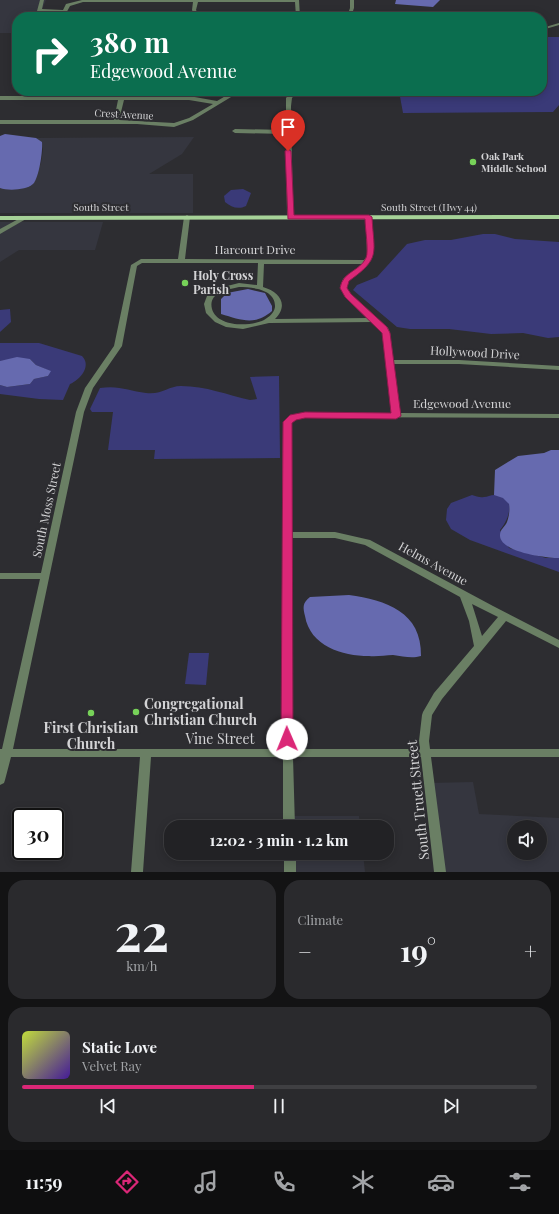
<!DOCTYPE html>
<html lang="en">
<head>
<meta charset="utf-8">
<style>
  :root { --surface:#222225; --page:#2a2a2d; --text:#f1f3f6; --muted:#a2a4a7; --line:#3f3f42; --accent:#db2777 }
  body { margin:0; font-family:"Playfair Display",serif; background:var(--page); color:var(--text); height:100vh; display:flex; flex-direction:column; font-size:15px; white-space:nowrap }
  * { box-sizing:border-box; margin:0 }
  p { font-size:13px; color:var(--muted) }
  .icon { flex:none; width:22px; height:22px; fill:none; stroke:currentColor; stroke-width:2; stroke-linecap:round; stroke-linejoin:round }
  .map { position:relative; height:872px; overflow:hidden }
  .panel { display:flex; flex-direction:column; gap:8px; padding:8px; background:#131314; flex:1 }
  .panel>* { flex:none }
  .hud { position:absolute; left:12px; top:12px; width:535px; height:84px; border-radius:16px; box-shadow:0 2px 10px #0003,0 0 0 1px var(--line); background:#0b6e4f; color:#fff; overflow:hidden }
  .tools { position:absolute; left:507px; top:820px; display:grid; gap:8px }
  .tools a { display:grid; place-items:center; width:40px; height:40px; border-radius:50%; background:var(--surface); box-shadow:0 2px 10px #0003,0 0 0 1px var(--line); font-size:20px }
  .speed { position:absolute; left:12px; top:808px; display:flex; gap:8px; font-size:20px; font-weight:700; text-align:center }
  .speed>* { display:grid; place-content:center; width:52px; height:52px; border-radius:50%; background:var(--surface); box-shadow:0 2px 10px #0003,0 0 0 1px var(--line); line-height:1 }
  .speed .limit { border:2px solid #111; border-radius:6px; background:#fff; color:#111 }
  .pin { position:absolute; display:grid; place-items:center; width:34px; height:34px; color:#fff; margin:-41px -17px; border-radius:50% 50% 50% 0; rotate:-45deg; box-shadow:0 0 4px #0007 }
  .pin .icon { rotate:45deg }
  .me { position:absolute; width:44px; margin:-22px; rotate:359deg; stroke-linejoin:round; filter:drop-shadow(0 0 3px #0008) }
  .turn { display:flex; align-items:center; gap:14px; height:84px; padding:0 12px; font-size:18px }
  .turn .icon { width:52px; height:52px; stroke-width:2.5 }
  .turn b { display:block; font-size:28px; line-height:34px }
  .big { font-size:30px; font-weight:700; line-height:1.1 }
  .panel .widget { flex:1; display:flex; flex-direction:column; justify-content:center; gap:6px; min-width:0; padding:0 14px; border-radius:16px; background:var(--page) }
  .panel .dial { align-items:center; gap:0 }
  .dial b { font-size:52px; line-height:1 }
  .song { display:flex; align-items:center; gap:12px }
  .cover { width:48px; height:48px; border-radius:6px; background:linear-gradient(135deg,hsl(70 70% 55%),hsl(260 70% 35%)) }
  .played { height:4px; border-radius:2px; background:linear-gradient(90deg,var(--accent) 45%,var(--line) 45%) }
  .keys { display:flex; justify-content:space-around; direction:ltr }
  .heat { display:flex; justify-content:space-between; align-items:center; font-size:22px; direction:ltr }
  .panel .tiles { flex:1; display:grid; gap:8px; grid-template-columns:1fr 1fr }
  .widget:last-child { grid-column:span 2 }
  .trip { position:absolute; left:164px; top:820px; width:230px; height:40px; border-radius:16px; background:var(--surface); box-shadow:0 2px 10px #0003,0 0 0 1px var(--line); font-weight:700; line-height:40px; text-align:center }
  .tabs { display:flex; height:64px; justify-content:space-around; align-items:center; background:#0e0e0f; color:var(--muted) }
  .tabs .icon { width:28px; height:28px }
  .tabs .on { color:var(--accent) }
  .tabs b { font-size:18px; color:var(--text) }
  .map>svg:first-child { display:block }
  .built { fill:#35363f; fill-rule:evenodd }
  .green { fill:#3a3a78 }
  .water { fill:#666aaf }
  .lines { fill:none; stroke-linecap:round; stroke-linejoin:round }
  .street { fill:#6a7f64; fill-rule:evenodd }
  .primary { fill:#a6d298; fill-rule:evenodd }
  .route { fill:#db2777; stroke:#8e194d }
  .poi-dot { fill:#77d259; stroke:#2d2d31; stroke-width:1.5 }
  .labels { text-anchor:middle; stroke-width:4; stroke-linejoin:round; paint-order:stroke }
  .far-street-label { font-size:10px; fill:#d3d3d5; stroke:#2d2d31 }
  .far-poi-label { font-size:10px; font-weight:bold; fill:#d3d3d5; stroke:#2d2d31; text-anchor:start }
  .street-label { font-size:12px; fill:#d3d3d5; stroke:#2d2d31 }
  .poi-label { font-size:12px; font-weight:bold; fill:#d3d3d5; stroke:#2d2d31; text-anchor:start }
  .near-poi-label { font-size:14px; font-weight:bold; fill:#d3d3d5; stroke:#2d2d31; text-anchor:start }
  .near-street-label { font-size:14px; fill:#d3d3d5; stroke:#2d2d31 }
</style>
</head>
<body>
<div class="map">
<svg width="559" height="872" viewBox="0 0 559 872">
  <rect width="100%" height="100%" fill="#2d2d31"/>
  <g class="built">
    <path d="M0,0H46L39,17H17V33H0Z"/>
    <path d="M194,137L182,154L149,174H193V213H0V188L9,189L27,187L33,184L41,163L43,150L42,142L36,138Z"/>
    <path d="M0,222H103L95,250H19L0,262Z"/>
    <path d="M473,782L479,814L559,818V872H439L428,783ZM514,827H540V853H514Z"/>
    <path d="M288,816H359L360,827H289Z"/>
    <path d="M290,853H363L365,872H291Z"/>
  </g>
  <g class="green">
    <path d="M542,37H559V105L553,112L403,113L399,91H542Z"/>
    <path d="M243,189L251,193L246,206C238,210 231,207 225,202L224,196L231,190Z"/>
    <path d="M483,234H495L515,239L559,242V337L548,338L523,333L491,334L449,329H410L397,327L353,290L357,285L377,277L407,244L425,240H451Z"/>
    <path d="M10,309L11,322L0,332V310Z"/>
    <path d="M0,343H39L82,356C92,366 80,380 70,384L63,400L39,399L0,394V385L7,387L30,384L34,379L48,376L50,371L36,365L30,359L0,361Z"/>
    <path d="M279,376L280,458L154,459L155,450H108L113,412H92L90,409L100,388C119,385 129,391 146,393C162,395 168,386 181,386C206,386 227,395 250,400L257,399L250,377Z"/>
    <path d="M472,495C476,496 480,498 484,497C487,497 491,495 494,495C517,494 510,519 500,530L509,548L546,558H559V572L470,540L451,529L446,520L447,509L451,503Z"/>
    <path d="M189,653H209L206,685L185,684Z"/>
  </g>
  <g class="water">
    <path d="M396,0H440L433,7L395,4Z"/>
    <path d="M5,134L36,138L42,142C43,150 39,178 33,184C27,190 8,191 0,188V136Z"/>
    <path d="M248,289L265,293L272,306V311C255,326 241,320 221,314V299L227,293Z"/>
    <path d="M17,357L30,359L36,365L51,371L48,376L34,379L30,384L7,387L0,385V361Z"/>
    <path d="M551,450H559V558C546,558 499,552 500,535C500,529 505,527 507,522C509,517 510,510 509,504L503,498L494,495L495,470L518,456L544,453Z"/>
    <path d="M349,595C386,600 422,612 421,656C411,659 403,656 393,655C385,655 377,657 369,656C342,656 310,646 305,616C303,608 302,603 310,597Z"/>
  </g>
  <g class="lines">
    <g class="street">
      <path d="M40,0H44L42,9L63,10L66,4L82,0H299L300,17H296L295,2H198L196,10L200,17H177L179,16H195L192,10L193,2H83L70,6L64,17H60L62,12L37,11Z"/>
      <path d="M350,0H354V8L351,17H347L350,8Z"/>
      <path d="M559,23V25L542,30V28Z"/>
      <path d="M120,91H126L124,96H189L217,101L234,91H241L193,120L174,127L137,124H0V120H114L118,100H0V96H119ZM124,100H189L213,104L189,118L174,123L119,120Z"/>
      <path d="M292,91H298L292,98L291,106L293,217L290,219L287,217L286,134L235,133L232,131L235,129L286,130V98Z"/>
      <path d="M187,215L190,217L185,259L364,260L367,256L366,217L367,216H371L373,256L365,268L348,281L346,288L351,295L388,328L390,333L393,360H459L559,366V370L459,364H393L400,413L559,414V418L305,417L295,419L291,423V532H335L370,540L493,606L559,640V648L506,621L442,699L432,715L429,741L430,749H559V757H431L446,872H434L421,757H293L295,827H283V757H151L143,872H131L140,757H11L5,780L4,783L0,785V749H2L40,579H0V573H41L76,412L85,388L114,346L131,265L141,259H178L184,217ZM142,263H258L257,285L239,283L219,288L207,296L204,304L206,313L215,322L226,327L243,329L269,323L373,322L381,329L382,333L392,413H305L290,415L283,422L282,535V749H13L84,412L93,388L122,346L137,266ZM264,264H362L343,279L340,288L346,297L369,318L275,319C289,305 280,292 263,287ZM239,287C252,287 276,289 275,307C274,313 269,317 264,320C250,327 217,327 212,309C211,305 211,301 214,297C220,290 231,289 239,287ZM291,538H335L365,545L460,597L469,621L474,646L434,693L423,712L422,715L419,741L420,749H293ZM472,604L498,617L482,636Z"/>
      <path d="M24,216L26,217V219L0,234V229Z"/>
      <rect x="284" y="853" width="12" height="19"/>
    </g>
    <path class="primary" d="M559,215V219L0,220V216Z"/>
  </g>
  <path class="route" d="M288,149L291,151L294,215H369L372,217C374,254 381,258 349,281L347,288L351,294L387,327L390,333L401,416L396,419L305,418L296,420L292,423L293,739L292,742L287,744L283,742L281,739L283,422L290,415L305,412L391,413L382,333L345,297L340,288C343,271 359,272 366,258C369,251 365,228 365,219H288L285,151Z"/>
  <g class="poi-dot">
    <circle cx="473" cy="162" r="4"/>
    <circle cx="185" cy="283" r="4"/>
    <circle cx="136" cy="712" r="4"/>
    <circle cx="91" cy="713" r="4"/>
  </g>
  <g class="labels">
    <g class="far-street-label">
      <text transform="translate(124 114) rotate(3)" y="4">Crest Avenue</text>
      <text x="101" y="211">South Street</text>
      <text x="429" y="211">South Street (Hwy 44)</text>
    </g>
    <g class="far-poi-label">
      <text x="481" y="160">Oak Park<tspan x="481" dy="12">Middle School</tspan></text>
    </g>
    <g class="street-label">
      <text x="255" y="254">Harcourt Drive</text>
      <text transform="translate(475 353) rotate(3)" y="4">Hollywood Drive</text>
      <text x="462" y="408">Edgewood Avenue</text>
      <text transform="translate(47 510) rotate(-78)" y="4">South Moss Street</text>
      <text transform="translate(433 564) rotate(29)" y="4">Helms Avenue</text>
    </g>
    <g class="poi-label">
      <text x="193" y="280">Holy Cross<tspan x="193" dy="14">Parish</tspan></text>
    </g>
    <g class="near-poi-label">
      <text x="144" y="709">Congregational<tspan x="144" dy="16">Christian Church</tspan></text>
      <text x="91" y="733" text-anchor="middle">First Christian<tspan x="91" dy="16">Church</tspan></text>
    </g>
    <g class="near-street-label">
      <text x="220" y="744">Vine Street</text>
      <text transform="translate(418 800) rotate(-96)" y="5">South Truett Street</text>
    </g>
  </g>
</svg>
<div class="tools">
<a><svg class="icon" aria-label="sound" viewBox="0 0 24 24"><path d="M4 9h4l5-4v14l-5-4H4zM17 9q2 3 0 6"/></svg></a>
</div>
<div class="speed"><div class="limit">30</div></div>
<div class="pin" style="left:288px;top:151px;background:#d93025"><svg class="icon" aria-label="arrive" viewBox="0 0 24 24"><path d="M6 21V4h12l-3 4 3 4H6"/></svg></div>
<svg class="me" style="left:287px;top:739px" viewBox="-20 -20 40 40"><circle r="19" fill="#fff"/><path d="M0-13L10 11 0 6-10 11z" fill="#db2777"/></svg>
<div class="trip">12:02 · 3 min · 1.2 km</div>
<div class="hud">
<div class="turn"><svg class="icon" aria-label="right" viewBox="0 0 24 24"><path d="M7 20v-9h11M14 6l5 5-5 5"/></svg><div><b>380 m</b>Edgewood Avenue</div></div>
</div>
</div>
<section class="panel">
<div class="tiles">
<div class="widget dial"><b>22</b><p>km/h</p></div>
<div class="widget"><p>Climate</p>
<div class="heat"><a>−</a><b class="big">19°</b><a>+</a></div>
</div>
<div class="widget">
<div class="song"><i class="cover"></i><div><b>Static Love</b><p>Velvet Ray</p></div></div>
<div class="played"></div>
<div class="keys"><svg class="icon" aria-label="previous" viewBox="0 0 24 24"><path d="M18 5L8 12l10 7zM5 5v14"/></svg><svg class="icon" aria-label="pause" viewBox="0 0 24 24"><path d="M8 5v14M16 5v14"/></svg><svg class="icon" aria-label="next" viewBox="0 0 24 24"><path d="M6 5l10 7-10 7zM19 5v14"/></svg></div>
</div>
</div>
</section>
<nav class="tabs">
<b>11:59</b>
<svg class="icon on" aria-label="directions" viewBox="0 0 24 24"><path d="M12 3l9 9-9 9-9-9zM9 14v-3h6M13 9l2 2-2 2"/></svg>
<svg class="icon" aria-label="music" viewBox="0 0 24 24"><path d="M9 18V5l10-2v13"/><circle cx="6" cy="18" r="3"/><circle cx="16" cy="16" r="3"/></svg>
<svg class="icon" aria-label="phone" viewBox="0 0 24 24"><path d="M5 4h4l2 5-3 2q2 4 5 5l2-3 5 2v4C11 20 4 13 5 4z"/></svg>
<svg class="icon" aria-label="climate" viewBox="0 0 24 24"><path d="M12 3v18M4 7l16 10M4 17L20 7"/></svg>
<svg class="icon" aria-label="car" viewBox="0 0 24 24"><path d="M5 17H2v-5l4-1 3-4h7l3 4 3 1v5h-3M9 17h6M6 11h13"/><circle cx="7" cy="17" r="2"/><circle cx="17" cy="17" r="2"/></svg>
<svg class="icon" aria-label="filters" viewBox="0 0 24 24"><path d="M4 7h16M4 17h16"/><circle cx="9" cy="7" r="2"/><circle cx="15" cy="17" r="2"/></svg>
</nav>
</body>
</html>
